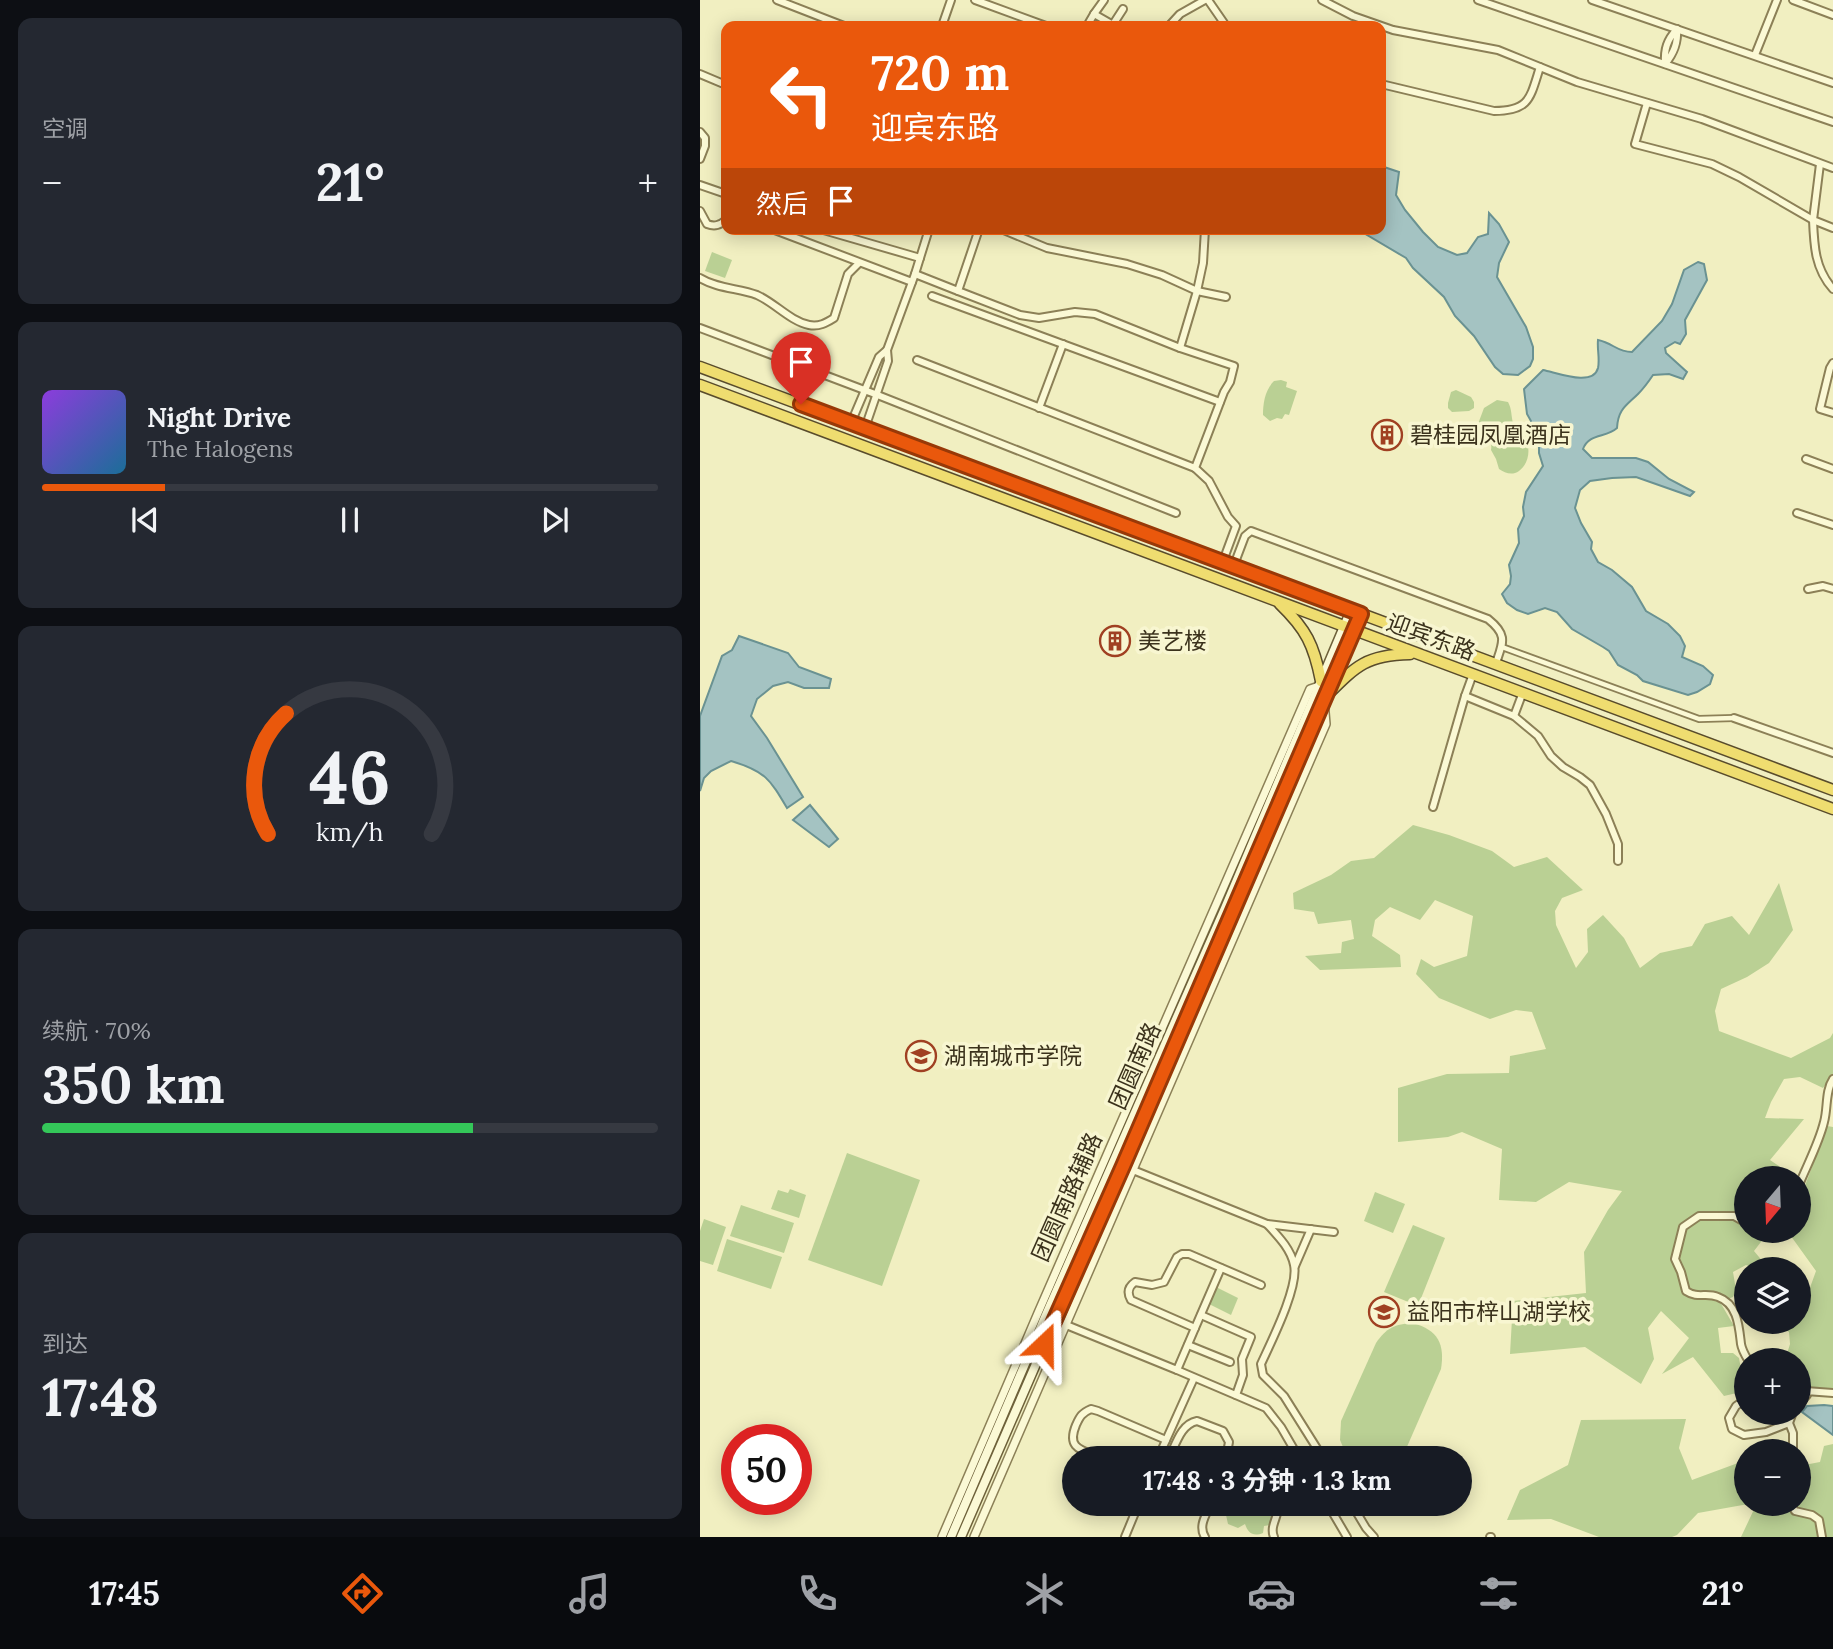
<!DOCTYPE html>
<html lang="zh">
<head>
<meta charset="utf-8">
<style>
  :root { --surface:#171b24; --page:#242831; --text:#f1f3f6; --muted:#9ea1a6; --line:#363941; --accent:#ea580c }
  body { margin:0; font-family:Lora,"Noto Sans SC",serif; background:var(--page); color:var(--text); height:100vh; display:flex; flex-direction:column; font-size:26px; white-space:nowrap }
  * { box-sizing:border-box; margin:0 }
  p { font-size:23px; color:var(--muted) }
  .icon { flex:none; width:38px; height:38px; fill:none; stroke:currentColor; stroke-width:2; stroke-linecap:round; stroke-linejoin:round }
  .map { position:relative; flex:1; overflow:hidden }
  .panel { display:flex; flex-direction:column; gap:18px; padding:18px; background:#0d0f14; width:700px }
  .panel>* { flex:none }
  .banner { position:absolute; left:21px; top:21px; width:665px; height:214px; border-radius:14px; box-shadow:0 4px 18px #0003; background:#ea580c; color:#fff; overflow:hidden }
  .needle { width:46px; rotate:199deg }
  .buttons { position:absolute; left:1034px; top:1166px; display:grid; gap:14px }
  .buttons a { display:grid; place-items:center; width:77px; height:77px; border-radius:50%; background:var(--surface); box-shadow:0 4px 18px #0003; font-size:35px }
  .speed { position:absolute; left:21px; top:1424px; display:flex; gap:14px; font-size:35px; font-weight:700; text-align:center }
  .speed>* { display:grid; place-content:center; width:91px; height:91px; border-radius:50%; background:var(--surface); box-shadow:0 4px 18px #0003; line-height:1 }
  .speed .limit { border:10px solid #d22; background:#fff; color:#111 }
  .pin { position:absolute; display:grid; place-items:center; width:60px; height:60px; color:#fff; margin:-72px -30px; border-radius:50% 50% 50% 0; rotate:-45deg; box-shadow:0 0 7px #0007 }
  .pin .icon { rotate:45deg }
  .me { position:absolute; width:77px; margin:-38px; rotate:23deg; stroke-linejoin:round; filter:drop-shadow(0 0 5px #0008) }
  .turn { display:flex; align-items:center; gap:24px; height:147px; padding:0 35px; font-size:32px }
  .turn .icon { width:91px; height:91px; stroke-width:2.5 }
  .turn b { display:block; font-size:49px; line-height:60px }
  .then { display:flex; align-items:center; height:66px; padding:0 35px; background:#0003; gap:14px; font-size:26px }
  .big { font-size:52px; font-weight:700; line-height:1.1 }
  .panel .tile { flex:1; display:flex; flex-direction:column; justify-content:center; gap:10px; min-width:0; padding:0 24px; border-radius:14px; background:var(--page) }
  .panel .dial { align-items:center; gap:0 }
  .dial svg { height:182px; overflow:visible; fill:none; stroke:var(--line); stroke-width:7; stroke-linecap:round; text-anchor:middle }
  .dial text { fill:var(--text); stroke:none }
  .song { display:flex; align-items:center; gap:21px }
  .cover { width:84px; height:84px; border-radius:10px; background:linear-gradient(135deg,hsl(270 70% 55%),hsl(200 70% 35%)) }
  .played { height:7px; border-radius:4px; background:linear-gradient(90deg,var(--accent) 20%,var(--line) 20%) }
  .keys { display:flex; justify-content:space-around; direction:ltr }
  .heat { display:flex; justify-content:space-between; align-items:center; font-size:38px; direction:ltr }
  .charge { height:10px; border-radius:5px; background:linear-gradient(90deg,#34c759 70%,var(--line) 0) }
  .trip { position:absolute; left:362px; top:1446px; width:410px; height:70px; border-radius:35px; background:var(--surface); box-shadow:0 4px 18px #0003; font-weight:700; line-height:70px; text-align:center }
  .menu { display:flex; height:112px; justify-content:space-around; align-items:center; background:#090b0e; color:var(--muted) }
  .menu .icon { width:49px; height:49px }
  .menu .selected { color:var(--accent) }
  .menu b { font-size:32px; color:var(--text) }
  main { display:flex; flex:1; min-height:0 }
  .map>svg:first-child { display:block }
  .green { fill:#bad094 }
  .water { fill:#a4c3c2; stroke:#6a9292; stroke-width:2 }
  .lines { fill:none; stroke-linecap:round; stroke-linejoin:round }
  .pedestrian-casing { stroke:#8c8057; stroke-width:8 }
  .minor-casing { stroke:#8c8057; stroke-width:10 }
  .tertiary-casing { stroke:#8c8057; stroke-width:10 }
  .secondary-casing { stroke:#6e613a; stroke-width:11 }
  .trunk-casing { stroke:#594c2c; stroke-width:13 }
  .pedestrian { stroke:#fbf9d5; stroke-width:4.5 }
  .minor { stroke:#fbf9d5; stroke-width:6 }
  .tertiary { stroke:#fbf9d5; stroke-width:7 }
  .secondary { stroke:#fbf9d5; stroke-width:8 }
  .trunk { stroke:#efdd70; stroke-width:10 }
  .route-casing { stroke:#983908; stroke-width:18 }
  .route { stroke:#ea580c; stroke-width:12 }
  .labels { text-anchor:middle; stroke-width:7; stroke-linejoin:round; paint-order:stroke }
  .poi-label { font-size:23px; fill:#3b321c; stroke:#f8f6d1; text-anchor:start }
  .street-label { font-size:23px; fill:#3b321c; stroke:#f8f6d1 }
</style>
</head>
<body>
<main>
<section class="panel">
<div class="tile"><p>空调</p>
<div class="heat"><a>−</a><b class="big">21°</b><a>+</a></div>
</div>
<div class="tile">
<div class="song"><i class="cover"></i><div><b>Night Drive</b><p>The Halogens</p></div></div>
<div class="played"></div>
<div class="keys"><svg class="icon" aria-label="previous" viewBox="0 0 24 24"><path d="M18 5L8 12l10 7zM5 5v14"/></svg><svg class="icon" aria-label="pause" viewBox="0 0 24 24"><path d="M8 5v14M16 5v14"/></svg><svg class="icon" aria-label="next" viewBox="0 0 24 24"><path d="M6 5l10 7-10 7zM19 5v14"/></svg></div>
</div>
<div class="tile dial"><svg viewBox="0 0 100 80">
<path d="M14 69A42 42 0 1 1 86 69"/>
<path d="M14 69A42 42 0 0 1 22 16" stroke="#ea580c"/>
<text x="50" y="56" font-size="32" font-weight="700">46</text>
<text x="50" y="72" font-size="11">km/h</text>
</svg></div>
<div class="tile"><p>续航 · 70%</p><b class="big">350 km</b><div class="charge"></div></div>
<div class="tile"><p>到达</p><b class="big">17:48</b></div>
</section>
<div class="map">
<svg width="1133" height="1537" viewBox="0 0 1133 1537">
  <rect width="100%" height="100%" fill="#f1efc1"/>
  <g class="green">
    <path d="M12,252L32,260L25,278L5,271Z"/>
    <path d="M581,380L587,382L586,387L597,391L589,415L585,414L582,419L577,418L570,421L563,415C563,403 565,390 574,381Z"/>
    <path d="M756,390L771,397L774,402V408L769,411L752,412L748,408V403L751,392Z"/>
    <path d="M797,400L808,402C812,409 811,416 813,423C815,429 820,431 824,436C831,446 830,463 819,471C812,476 805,473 799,469L796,459L791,450C793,438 785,433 778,424L784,408Z"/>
    <path d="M713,825L749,835L792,851L814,867L847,857L883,890L862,898L855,911L856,925L876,968L888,952L887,929L903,915L924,938L940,968L960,953L992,946L1005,924L1032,916L1049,935L1079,883L1093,930L1069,963L1047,977L1021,989L1015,1011L1019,1031L1091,1058L1130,1038L1133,1033V1076L1123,1088L1100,1077L1084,1079L1071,1102L1065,1118L1104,1119L1070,1160L1082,1168L1078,1178H1046V1230H1070L1054,1251L1069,1269H1057L1046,1265L1033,1272L1036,1290L1033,1297L1020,1302L1034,1326L1018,1328L1021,1353H1033L1039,1358L1045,1391L1024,1396L993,1357L962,1374L989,1338L961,1311L948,1328L954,1359L941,1384L885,1347L810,1354L813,1301L886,1293L884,1252L908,1210L922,1191L869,1182L836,1202L799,1200L802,1149L762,1132L748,1137L698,1142V1088L747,1074L809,1073L810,1056L846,1049L832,1012L816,1010L790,1019L739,998L716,974L721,959L734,967L767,956L773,916L735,900L720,920L690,907L675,920L672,936L700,955L701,967L620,970L605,956L641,953L642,942L654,939L651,920L618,924L614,912L594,909L593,893L631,875L651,861L674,858Z"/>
    <path d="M1127,1126L1133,1127V1396H1130C1105,1386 1099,1389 1099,1360H1088L1086,1357L1090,1344L1089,1332L1074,1321H1099V1306L1103,1307L1116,1271L1088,1232V1230H1099V1202Z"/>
    <path d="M147,1153L220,1180L182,1286L108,1260Z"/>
    <path d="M90,1189L106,1195L99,1218L71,1209L78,1190L88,1193Z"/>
    <path d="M675,1192L705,1204L693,1233L664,1221Z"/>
    <path d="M41,1205L94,1223L84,1253L30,1236Z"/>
    <path d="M4,1219L26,1227L13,1265L0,1261V1231Z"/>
    <path d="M713,1225L745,1238L718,1306L684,1292Z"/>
    <path d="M27,1239L82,1257L71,1289L17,1271Z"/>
    <path d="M516,1287L538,1298L531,1315L509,1304Z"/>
    <path d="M713,1323C738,1330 745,1344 741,1369L706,1449L701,1458H650L646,1454L640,1440L641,1421L676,1343C686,1328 695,1324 713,1323Z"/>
    <path d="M986,1419L979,1448L992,1480L1046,1460V1503H1054L998,1513L977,1535L972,1537H899L851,1519L807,1520L820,1490L868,1465L881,1420Z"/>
    <path d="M1133,1444V1537H1041L1057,1503H1099V1466L1120,1462L1124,1446Z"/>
    <path d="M520,1503H566L574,1507L576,1511L570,1525L564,1526L563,1533C553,1537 548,1533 545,1524L538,1528L528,1524L526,1515L528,1508Z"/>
  </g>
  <g class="water">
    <path d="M681,166L699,172L696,195L705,210L723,232L738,247L757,255L767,253L778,237L788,234L789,213L799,224L809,242L799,263L797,277L826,327L833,347V359L830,366L818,375L803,374L795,367L774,336L755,316L744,297L713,268L706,258L657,229H681Z"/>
    <path d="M998,262L1004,264L1007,280L985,320L986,334L980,344L975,342L965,348L966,353L987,372L983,379L969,374L953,375C949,381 944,388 938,394C926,406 918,409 917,428C906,438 889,433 883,449L892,458H936L948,462L969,479L994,492L990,496L936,477L912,478L890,481L880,490L875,508L881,523L892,542L891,549L898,562L912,570L932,587L946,611L968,624L980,636L985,646L982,657L1003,666L1013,675L1010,684L997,692L988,695L943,681L937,675L918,665L909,651L903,647L872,629L857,612L845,608L828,614L817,610L807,603L802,594L810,584L811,576L809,565L819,543L818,529L824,516L823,507L826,492L843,466L839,453V439L832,431L831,421L827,414L824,389L843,370C858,373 893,387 898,368C900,359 897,349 898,340C913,343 917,352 932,352L962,321L972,304L984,270Z"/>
    <path d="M39,636L88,653L99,667L131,679L129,688H104L88,682L73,686L57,699L51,716L67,738L103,797L87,808C70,779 65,771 31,761L11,771L4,778L0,791V716L22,656L32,650Z"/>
    <path d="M110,805L138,839L129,847L93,820Z"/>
    <path d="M1124,1405L1133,1406V1435L1102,1412L1107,1406Z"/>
  </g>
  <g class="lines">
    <g class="pedestrian-casing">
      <path id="pedestrian" d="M802,647L999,719L1034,718"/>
    </g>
    <g class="minor-casing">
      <g id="minor">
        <path d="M77,0L144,26"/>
        <path d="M275,0L346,26"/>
        <path d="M508,0L526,26"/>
        <path d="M622,0L653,16L693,30L798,50L877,82L1002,119L1133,168"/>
        <path d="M778,0L1133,122"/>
        <path d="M892,0L1133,83"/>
        <path d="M1093,0L1133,15"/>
        <path d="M394,14L404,0"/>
        <path d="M242,26L251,0"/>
        <path d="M387,26L394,14L415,26"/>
        <path d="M412,26L423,9"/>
        <path d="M469,26L480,14L505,0"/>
        <path d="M977,29C978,43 974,53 965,64C964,49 967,40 977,29Z"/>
        <path d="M1055,55L1077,0"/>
        <path d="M0,74L26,85"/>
        <path d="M681,84L794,111C830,111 830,98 840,67"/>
        <path d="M947,103L935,144L1012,164L1039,177L1113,220C1114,246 1115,269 1133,289"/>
        <path d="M0,132L5,138V146L0,159"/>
        <path d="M1120,164L1113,220L1133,228"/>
        <path d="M0,185L26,194"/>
        <path d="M0,211L7,224C15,227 20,225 26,220"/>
        <path d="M72,229L212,282"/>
        <path d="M120,229L220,258"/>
        <path d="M279,229L258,291L320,315L339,318L375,312L395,314L480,348L534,366L530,382L524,392L495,468L509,481L528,517L536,526L523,561"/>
        <path d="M301,229L347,248L427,264L462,275L497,291L526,297"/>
        <path d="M215,274L258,291"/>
        <path d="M0,278C18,289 39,288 57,295C75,303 90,321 109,325C119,327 126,323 134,318L148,274L159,263"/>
        <path d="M232,296L520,402"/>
        <path d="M0,328L175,394L476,513"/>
        <path d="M480,348L497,291L503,263L505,229"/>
        <path d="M187,350L215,274L229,229"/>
        <path d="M217,360L495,468"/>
        <path d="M1133,363L1130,368L1120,409L1133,413"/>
        <path d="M339,408L363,344"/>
        <path d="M151,423L179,357L187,350L188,361L165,428"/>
        <path d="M1106,459L1133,469"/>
        <path d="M1097,513L1133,525"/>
        <path d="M534,565L545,536L551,531L788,619C808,635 803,642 796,663"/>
        <path d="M1108,589L1123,586L1133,589"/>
        <path d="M765,696L814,716L838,736L851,756L863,767L880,777L890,785L906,814L918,844V861"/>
        <path d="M814,716L823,692"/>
        <path d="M1034,718L1133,753"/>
        <path d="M733,807L765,696L773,674"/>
        <path d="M423,1166L567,1224C578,1236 591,1249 594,1265C599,1287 571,1342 561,1364L563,1375L584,1396L623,1458"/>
        <path d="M1099,1185C1107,1165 1119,1143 1124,1122C1128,1108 1125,1091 1133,1079"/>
        <path d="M1046,1219L1041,1220L1034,1216H999L983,1227L975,1259L981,1272L986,1291C998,1299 1006,1292 1018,1297C1038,1304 1039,1327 1041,1344C1042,1350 1045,1355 1048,1360"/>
        <path d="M567,1224L634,1232"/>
        <path d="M595,1266L611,1229"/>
        <path d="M501,1315L551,1337L542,1359L543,1375L536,1395"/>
        <path d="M354,1320L477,1370L495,1328L431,1300C427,1293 428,1287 435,1282L452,1285L464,1282L477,1257L482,1254H489L561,1285"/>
        <path d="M495,1328L521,1268"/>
        <path d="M488,1345L530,1362"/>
        <path d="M477,1370L566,1408L581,1427L599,1458"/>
        <path d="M1046,1399L1036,1406L1029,1418L1032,1429L1044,1435L1066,1432L1089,1423"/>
        <path d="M1099,1404L1107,1395L1106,1391L1133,1393"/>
        <path d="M1093,1451V1433L1089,1423L1093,1412"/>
        <path d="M401,1458C382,1450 366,1449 376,1425C380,1416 382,1413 391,1409L398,1411L466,1440"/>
        <path d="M458,1458L494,1378"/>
        <path d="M469,1458C476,1444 481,1424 497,1421L523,1431L529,1442L526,1458"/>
        <path d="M627,1503L647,1537"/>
        <path d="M651,1503L666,1528L674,1537"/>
        <path d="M1090,1503L1095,1511L1112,1515L1119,1520L1122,1537"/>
        <path d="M425,1537L439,1503"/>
        <path d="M505,1537C498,1526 506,1515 511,1503"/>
        <path d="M574,1537C569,1525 580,1516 578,1503"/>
        <path d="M790,1537H791"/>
      </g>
    </g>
    <g class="tertiary-casing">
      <g id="tertiary">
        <path d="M242,1537L338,1313L610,689L619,686"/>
        <path d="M274,1537L626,724L624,701"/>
      </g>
    </g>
    <g class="secondary-casing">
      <g id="secondary">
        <path d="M251,1537L345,1317L525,908L651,610"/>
        <path d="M261,1537L661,614"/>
      </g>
    </g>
    <g class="trunk-casing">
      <g id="trunk">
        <path d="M0,367L1133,790"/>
        <path d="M0,385L1133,809"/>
        <path d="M580,604C606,629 614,645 621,681"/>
        <path d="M627,695C657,665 667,655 710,654"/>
      </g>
    </g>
    <use href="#pedestrian" class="pedestrian"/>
    <use href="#minor" class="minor"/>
    <use href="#tertiary" class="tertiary"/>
    <use href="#secondary" class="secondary"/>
    <use href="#trunk" class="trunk"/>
  </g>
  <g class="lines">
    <g class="route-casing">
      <path id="route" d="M101,404L661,614L423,1166L344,1344"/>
    </g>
    <use href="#route" class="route"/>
  </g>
  <defs>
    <g id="building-ring" transform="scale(1.575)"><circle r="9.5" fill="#f8f6d1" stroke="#a04022" stroke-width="1.5"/><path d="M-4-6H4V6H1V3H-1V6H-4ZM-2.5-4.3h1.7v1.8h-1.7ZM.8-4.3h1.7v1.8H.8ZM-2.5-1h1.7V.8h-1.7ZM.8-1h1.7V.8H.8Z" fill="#a04022"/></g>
    <g id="university-ring" transform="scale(1.575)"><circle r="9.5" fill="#f8f6d1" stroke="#a04022" stroke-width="1.5"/><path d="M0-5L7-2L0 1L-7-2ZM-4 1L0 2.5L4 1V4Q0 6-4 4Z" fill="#a04022"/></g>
    <g id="school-ring" transform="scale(1.575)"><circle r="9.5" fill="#f8f6d1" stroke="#a04022" stroke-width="1.5"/><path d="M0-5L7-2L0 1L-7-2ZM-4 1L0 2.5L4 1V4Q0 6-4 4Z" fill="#a04022"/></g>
  </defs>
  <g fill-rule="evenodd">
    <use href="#building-ring" x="687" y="435"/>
    <use href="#building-ring" x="415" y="641"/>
    <use href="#university-ring" x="221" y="1056"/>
    <use href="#school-ring" x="684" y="1312"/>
  </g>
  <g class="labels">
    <g class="poi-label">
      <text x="710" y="443">碧桂园凤凰酒店</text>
      <text x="438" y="649">美艺楼</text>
      <text x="244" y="1064">湖南城市学院</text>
      <text x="707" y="1320">益阳市梓山湖学校</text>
    </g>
    <g class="street-label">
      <text transform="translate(731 637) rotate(20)" y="8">迎宾东路</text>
      <text transform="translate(435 1066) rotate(-66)" y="8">团圆南路</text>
      <text transform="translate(367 1197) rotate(-66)" y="8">团圆南路辅路</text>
    </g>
  </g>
</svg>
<div class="buttons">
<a><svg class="needle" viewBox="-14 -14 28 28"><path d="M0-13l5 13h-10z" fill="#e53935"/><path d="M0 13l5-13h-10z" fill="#9ea1a6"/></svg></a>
<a><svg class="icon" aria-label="layers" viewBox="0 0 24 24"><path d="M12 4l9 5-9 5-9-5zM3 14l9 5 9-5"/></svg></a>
<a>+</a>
<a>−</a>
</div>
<div class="speed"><div class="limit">50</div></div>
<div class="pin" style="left:101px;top:404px;background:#d93025"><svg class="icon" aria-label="arrive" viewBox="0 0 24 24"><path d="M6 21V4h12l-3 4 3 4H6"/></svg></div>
<svg class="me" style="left:344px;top:1344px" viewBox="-20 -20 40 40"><path d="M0-17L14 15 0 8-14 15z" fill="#ea580c" stroke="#fff" stroke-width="4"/></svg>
<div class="trip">17:48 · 3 分钟 · 1.3 km</div>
<div class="banner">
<div class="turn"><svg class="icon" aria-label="left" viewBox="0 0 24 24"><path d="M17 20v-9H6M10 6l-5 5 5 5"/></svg><div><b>720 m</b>迎宾东路</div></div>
<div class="then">然后<svg class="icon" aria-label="arrive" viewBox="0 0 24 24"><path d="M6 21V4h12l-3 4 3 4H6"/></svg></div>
</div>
</div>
</main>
<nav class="menu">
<b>17:45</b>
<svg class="icon selected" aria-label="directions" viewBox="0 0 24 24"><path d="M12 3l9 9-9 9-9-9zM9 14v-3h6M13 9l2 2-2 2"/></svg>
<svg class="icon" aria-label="music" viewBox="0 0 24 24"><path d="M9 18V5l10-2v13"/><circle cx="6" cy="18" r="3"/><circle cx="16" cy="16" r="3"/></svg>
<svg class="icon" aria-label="phone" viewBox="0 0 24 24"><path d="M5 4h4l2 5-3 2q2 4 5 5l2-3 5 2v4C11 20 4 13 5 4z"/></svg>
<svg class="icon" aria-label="climate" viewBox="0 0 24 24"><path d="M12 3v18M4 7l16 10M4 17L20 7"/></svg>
<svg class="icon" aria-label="car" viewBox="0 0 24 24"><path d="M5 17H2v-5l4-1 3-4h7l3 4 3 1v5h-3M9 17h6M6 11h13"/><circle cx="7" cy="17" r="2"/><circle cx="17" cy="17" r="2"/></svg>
<svg class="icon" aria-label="filters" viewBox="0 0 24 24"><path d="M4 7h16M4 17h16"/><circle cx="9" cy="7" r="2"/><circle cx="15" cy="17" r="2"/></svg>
<b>21°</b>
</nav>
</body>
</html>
